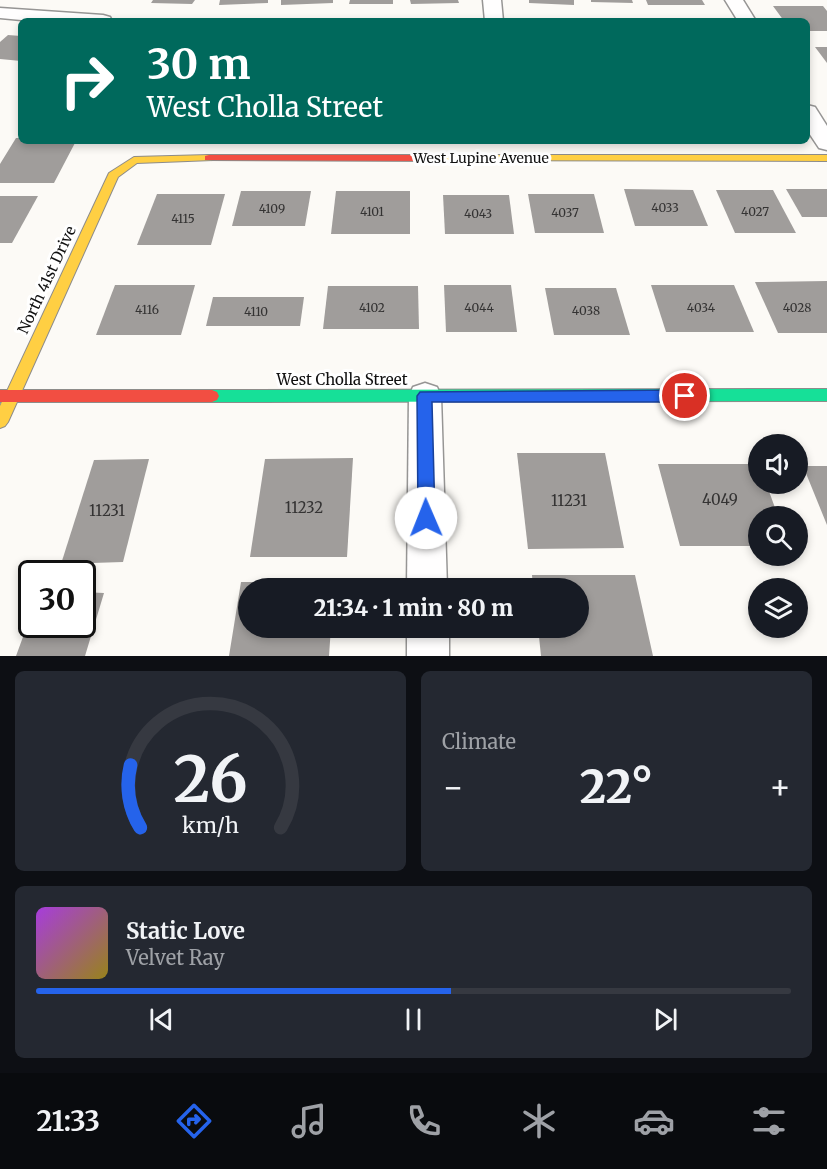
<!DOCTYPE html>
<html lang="en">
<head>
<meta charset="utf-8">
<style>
  :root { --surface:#171b24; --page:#242831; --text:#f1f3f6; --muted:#9ea1a6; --line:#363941; --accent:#2563eb }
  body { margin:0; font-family:Merriweather,serif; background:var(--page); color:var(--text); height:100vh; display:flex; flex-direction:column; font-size:22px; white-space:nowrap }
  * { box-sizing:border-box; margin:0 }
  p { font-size:20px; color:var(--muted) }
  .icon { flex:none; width:33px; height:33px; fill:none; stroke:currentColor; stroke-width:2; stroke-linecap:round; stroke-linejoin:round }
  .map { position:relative; height:656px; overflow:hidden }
  .drawer { display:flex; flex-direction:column; gap:15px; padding:15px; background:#0d0f14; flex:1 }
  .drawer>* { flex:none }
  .guide { position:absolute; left:18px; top:18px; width:792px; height:126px; border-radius:9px; box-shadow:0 3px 9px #0003; background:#00695c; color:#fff; overflow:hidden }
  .controls { position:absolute; left:748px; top:434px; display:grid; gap:12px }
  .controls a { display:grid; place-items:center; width:60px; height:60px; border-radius:50%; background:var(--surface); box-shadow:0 3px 9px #0003; font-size:30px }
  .speed { position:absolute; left:18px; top:560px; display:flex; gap:12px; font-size:30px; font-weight:700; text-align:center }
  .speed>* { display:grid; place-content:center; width:78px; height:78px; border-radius:50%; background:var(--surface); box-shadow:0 3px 9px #0003; line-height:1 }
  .speed .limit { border:3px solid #111; border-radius:9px; background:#fff; color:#111 }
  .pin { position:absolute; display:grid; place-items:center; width:51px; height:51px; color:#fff; margin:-26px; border:3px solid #fff; border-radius:50%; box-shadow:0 2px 6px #0007 }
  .me { position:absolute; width:66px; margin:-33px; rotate:359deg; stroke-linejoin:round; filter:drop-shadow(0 0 4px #0008) }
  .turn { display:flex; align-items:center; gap:21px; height:126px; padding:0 30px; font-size:27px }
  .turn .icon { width:78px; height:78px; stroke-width:2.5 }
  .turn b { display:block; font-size:42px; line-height:51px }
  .big { font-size:45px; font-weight:800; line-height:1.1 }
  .drawer .tile { flex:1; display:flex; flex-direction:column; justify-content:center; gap:9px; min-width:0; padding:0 21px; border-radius:9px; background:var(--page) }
  .drawer .dial { align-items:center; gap:0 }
  .dial svg { height:156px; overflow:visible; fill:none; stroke:var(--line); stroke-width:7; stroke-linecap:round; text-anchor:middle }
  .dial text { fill:var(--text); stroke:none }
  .song { display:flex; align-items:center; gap:18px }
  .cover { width:72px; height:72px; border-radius:9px; background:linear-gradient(135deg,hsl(280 70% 55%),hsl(50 70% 35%)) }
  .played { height:6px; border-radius:3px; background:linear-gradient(90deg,var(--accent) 55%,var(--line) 55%) }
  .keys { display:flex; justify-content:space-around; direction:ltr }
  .heat { display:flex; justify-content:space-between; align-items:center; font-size:33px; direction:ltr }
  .drawer .tiles { flex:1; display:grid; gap:15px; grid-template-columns:1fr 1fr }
  .tile:last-child { grid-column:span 2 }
  .trip { position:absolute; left:238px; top:578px; width:351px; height:60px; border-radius:30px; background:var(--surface); box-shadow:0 3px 9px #0003; font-weight:800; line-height:60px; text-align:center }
  .menu { display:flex; height:96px; justify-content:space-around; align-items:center; background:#090b0e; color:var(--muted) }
  .menu .icon { width:42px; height:42px }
  .menu .selected { color:var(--accent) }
  .menu b { font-size:27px; color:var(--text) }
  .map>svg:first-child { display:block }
  .building { fill:#a09d9b }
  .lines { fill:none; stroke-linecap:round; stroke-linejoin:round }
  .street-casing { stroke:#969594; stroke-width:3 }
  .fast-casing { stroke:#8d8c8a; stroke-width:2 }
  .slow-casing { stroke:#8d8c8a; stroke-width:2 }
  .jam-casing { stroke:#8d8c8a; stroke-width:2 }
  .street { fill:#fffefe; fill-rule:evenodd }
  .fast { fill:#16e098; fill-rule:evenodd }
  .slow { fill:#ffcf43; fill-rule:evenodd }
  .jam { fill:#f24e42; fill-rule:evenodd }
  .route { fill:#2563eb; stroke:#184099; stroke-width:1.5 }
  .labels { text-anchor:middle; stroke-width:6; stroke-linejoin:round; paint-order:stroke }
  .number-label { font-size:12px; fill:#343333 }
  .far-street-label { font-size:14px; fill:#101010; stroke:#fff }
  .street-label { font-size:15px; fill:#101010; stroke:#fff }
  .near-number-label { font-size:15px; fill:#343333 }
</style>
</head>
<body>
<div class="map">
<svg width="827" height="656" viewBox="0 0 827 656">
  <rect width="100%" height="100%" fill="#fcfaf6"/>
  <g class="building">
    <path d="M153,0H195L192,4L151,3Z"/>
    <path d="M220,0H268V3L219,5Z"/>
    <path d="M281,0H333V3L281,5Z"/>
    <path d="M350,0H393V4H349Z"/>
    <path d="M410,0H458L459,3L411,4Z"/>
    <path d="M529,0H574V5L529,3Z"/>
    <path d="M591,0H632L633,3L591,2Z"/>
    <path d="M646,0H702L705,5H648Z"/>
    <path d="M773,6H823L827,11V31H807V21H784Z"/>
    <path d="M8,35L21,36V61L0,59V42Z"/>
    <path d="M815,47H827V63Z"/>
    <path d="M16,138H21V141H76L54,183H0V164Z"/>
    <path d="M624,189L693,190L708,226H635Z"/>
    <path d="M786,189H827V217H802Z"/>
    <path d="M716,190H773L796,233H735Z"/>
    <path d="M241,191H311L305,226H232Z"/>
    <path d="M336,191H410V234H331Z"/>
    <path d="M157,194H225L211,245H137Z"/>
    <path d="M528,194H594L604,233H535Z"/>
    <path d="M443,195H509L514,234H445Z"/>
    <path d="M0,196H38L12,243H0Z"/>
    <path d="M827,281V333H778L755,282Z"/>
    <path d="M115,285H195L181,335H96Z"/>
    <path d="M444,285H511L517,332H446Z"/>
    <path d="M651,285H734L754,332H666Z"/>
    <path d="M328,286H418L419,329H323Z"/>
    <path d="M545,288H616L630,335H554Z"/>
    <path d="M213,297H304L300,326H206Z"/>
    <path d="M517,453H605L624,548L528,549Z"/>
    <path d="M353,458L347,557H250L265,459Z"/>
    <path d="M149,459L123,562L61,564L94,460Z"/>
    <path d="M658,464H758L759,483H766L778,516H759V546H680Z"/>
    <path d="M803,466H827V525Z"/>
    <path d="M532,575H635L653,656H541L538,627H579V588H533Z"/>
    <path d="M241,582H334V588H249V627H331L329,656H229Z"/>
    <path d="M82,592L104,593L85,656H16L31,615L32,624H82Z"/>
  </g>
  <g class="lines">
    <g class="street-casing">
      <g id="street">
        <path d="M483,0H501L503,21H485Z"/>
        <path d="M725,0H743L756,21H738Z"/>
        <path d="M0,8L103,15L110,17L112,21H32L0,18Z"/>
        <path d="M807,105L815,107L827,126V150L819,148L807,130Z"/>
        <path d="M425,383L437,387L441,396L447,588H407L409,396L413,387Z"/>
        <rect x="407" y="627" width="42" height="29"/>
      </g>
    </g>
    <g class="fast-casing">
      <path id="fast" d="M827,389V401L212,402L207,400L205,396L207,392L212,390Z"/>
    </g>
    <g class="slow-casing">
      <g id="slow">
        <path d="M209,155L213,156V160L137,163L118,177L8,422L5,426L0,428V406L109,173L134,157Z"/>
        <path d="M436,155H827V161L432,160L431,158Z"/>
      </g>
    </g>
    <g class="jam-casing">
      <g id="jam">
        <path d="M209,155H436L441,158L436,161L205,160V156Z"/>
        <path d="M0,390H212L217,392L219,396L217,400L212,402H0Z"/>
      </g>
    </g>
    <use href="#street" class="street"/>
    <use href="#fast" class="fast"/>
    <use href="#slow" class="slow"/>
    <use href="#jam" class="jam"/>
  </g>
  <path class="route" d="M685,390L690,392L692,396L690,400L685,402H432L435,518L432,523L426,525L420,523L418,518L417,396L420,392Z"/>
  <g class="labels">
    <g class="number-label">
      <text x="665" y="212">4033</text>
      <text x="272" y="213">4109</text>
      <text x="372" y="216">4101</text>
      <text x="755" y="216">4027</text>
      <text x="565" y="217">4037</text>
      <text x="478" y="218">4043</text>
      <text x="183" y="223">4115</text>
      <text x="372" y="312">4102</text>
      <text x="479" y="312">4044</text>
      <text x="701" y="312">4034</text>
      <text x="797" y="312">4028</text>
      <text x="147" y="314">4116</text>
      <text x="586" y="315">4038</text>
      <text x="256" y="316">4110</text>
    </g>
    <g class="far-street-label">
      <text x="481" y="163">West Lupine Avenue</text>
    </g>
    <g class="street-label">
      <text transform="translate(47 280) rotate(-65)" y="5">North 41st Drive</text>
      <text x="342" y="385">West Cholla Street</text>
    </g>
    <g class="near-number-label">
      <text x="720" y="505">4049</text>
      <text x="569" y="506">11231</text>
      <text x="304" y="513">11232</text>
      <text x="107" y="516">11231</text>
    </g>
  </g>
</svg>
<div class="controls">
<a><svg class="icon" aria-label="sound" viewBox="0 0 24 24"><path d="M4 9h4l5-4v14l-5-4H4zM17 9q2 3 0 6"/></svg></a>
<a><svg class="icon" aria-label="search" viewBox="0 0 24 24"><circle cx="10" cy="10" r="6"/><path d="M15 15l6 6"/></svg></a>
<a><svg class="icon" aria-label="layers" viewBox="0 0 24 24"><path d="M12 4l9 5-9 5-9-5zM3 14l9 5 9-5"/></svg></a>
</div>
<div class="speed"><div class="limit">30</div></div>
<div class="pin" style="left:685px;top:396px;background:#d93025"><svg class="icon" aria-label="arrive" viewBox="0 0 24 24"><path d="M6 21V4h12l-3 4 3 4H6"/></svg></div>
<svg class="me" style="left:426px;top:518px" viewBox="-20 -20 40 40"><circle r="19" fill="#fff"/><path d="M0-13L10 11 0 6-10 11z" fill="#2563eb"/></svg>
<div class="trip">21:34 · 1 min · 80 m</div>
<div class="guide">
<div class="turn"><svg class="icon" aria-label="right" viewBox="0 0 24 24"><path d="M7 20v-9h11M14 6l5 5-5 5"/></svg><div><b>30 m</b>West Cholla Street</div></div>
</div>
</div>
<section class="drawer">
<div class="tiles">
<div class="tile dial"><svg viewBox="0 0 100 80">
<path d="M14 69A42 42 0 1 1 86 69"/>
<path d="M14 69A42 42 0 0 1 9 37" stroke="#2563eb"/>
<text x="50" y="56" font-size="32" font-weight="700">26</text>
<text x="50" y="72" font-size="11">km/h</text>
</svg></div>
<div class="tile"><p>Climate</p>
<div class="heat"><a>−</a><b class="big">22°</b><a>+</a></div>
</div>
<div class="tile">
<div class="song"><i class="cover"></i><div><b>Static Love</b><p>Velvet Ray</p></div></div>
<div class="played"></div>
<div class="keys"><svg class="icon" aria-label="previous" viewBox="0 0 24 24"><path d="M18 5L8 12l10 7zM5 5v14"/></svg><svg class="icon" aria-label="pause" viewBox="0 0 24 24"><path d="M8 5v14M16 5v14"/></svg><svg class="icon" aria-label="next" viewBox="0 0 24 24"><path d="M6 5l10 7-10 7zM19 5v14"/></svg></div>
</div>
</div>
</section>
<nav class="menu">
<b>21:33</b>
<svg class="icon selected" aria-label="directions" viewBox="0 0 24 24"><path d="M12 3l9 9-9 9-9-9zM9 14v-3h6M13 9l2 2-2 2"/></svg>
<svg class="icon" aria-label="music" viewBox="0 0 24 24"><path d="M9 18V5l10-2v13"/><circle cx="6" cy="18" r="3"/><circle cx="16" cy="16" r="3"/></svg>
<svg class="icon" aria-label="phone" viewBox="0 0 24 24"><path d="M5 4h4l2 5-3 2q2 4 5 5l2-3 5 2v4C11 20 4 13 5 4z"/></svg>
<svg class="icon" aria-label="climate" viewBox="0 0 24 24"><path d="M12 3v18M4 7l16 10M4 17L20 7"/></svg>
<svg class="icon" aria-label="car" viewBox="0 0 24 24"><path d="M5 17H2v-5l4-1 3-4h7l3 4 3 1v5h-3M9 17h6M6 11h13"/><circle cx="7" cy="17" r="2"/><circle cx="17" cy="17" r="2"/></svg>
<svg class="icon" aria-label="filters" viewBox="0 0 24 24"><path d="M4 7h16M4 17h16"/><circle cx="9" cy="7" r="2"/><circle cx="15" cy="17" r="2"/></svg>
</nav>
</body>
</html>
